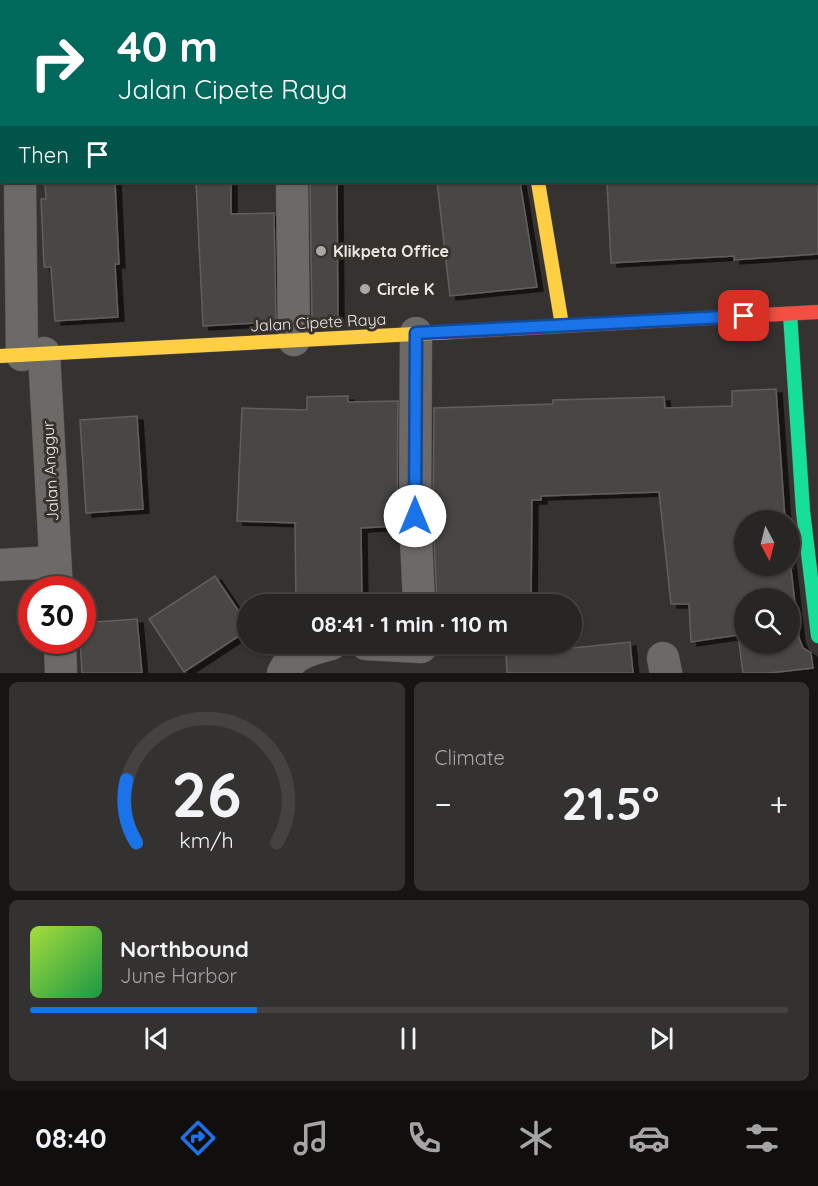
<!DOCTYPE html>
<html lang="en">
<head>
<meta charset="utf-8">
<style>
  :root { --surface:#282624; --page:#343231; --text:#f1f3f6; --muted:#a5a5a6; --line:#444341; --accent:#1a73e8 }
  body { margin:0; font-family:Quicksand,sans-serif; background:var(--page); color:var(--text); height:100vh; display:flex; flex-direction:column; font-size:22px; white-space:nowrap }
  * { box-sizing:border-box; margin:0 }
  p { font-size:20px; color:var(--muted) }
  .icon { flex:none; width:33px; height:33px; fill:none; stroke:currentColor; stroke-width:2; stroke-linecap:round; stroke-linejoin:round }
  .map { position:relative; height:673px; overflow:hidden }
  .sheet { display:flex; flex-direction:column; gap:9px; padding:9px; background:#161514; flex:1 }
  .sheet>* { flex:none }
  .hud { position:absolute; left:0px; top:0px; width:819px; height:183px; box-shadow:0 2px 4px #0004,0 0 0 2px var(--line); background:#00695c; color:#fff; overflow:hidden }
  .needle { width:39px; rotate:173deg }
  .controls { position:absolute; left:734px; top:510px; display:grid; gap:12px }
  .controls a { display:grid; place-items:center; width:66px; height:66px; border-radius:50%; background:var(--surface); box-shadow:0 2px 4px #0004,0 0 0 2px var(--line); font-size:30px }
  .speed { position:absolute; left:18px; top:576px; display:flex; gap:12px; font-size:30px; font-weight:700; text-align:center }
  .speed>* { display:grid; place-content:center; width:78px; height:78px; border-radius:50%; background:var(--surface); box-shadow:0 2px 4px #0004,0 0 0 2px var(--line); line-height:1 }
  .speed .limit { border:9px solid #d22; background:#fff; color:#111 }
  .pin { position:absolute; display:grid; place-items:center; width:51px; height:51px; color:#fff; margin:-26px; border-radius:12px; box-shadow:0 3px 9px #0006 }
  .me { position:absolute; width:66px; margin:-33px; rotate:0deg; stroke-linejoin:round; filter:drop-shadow(0 0 4px #0008) }
  .turn { display:flex; align-items:center; gap:21px; height:126px; padding:0 18px; font-size:27px }
  .turn .icon { width:78px; height:78px; stroke-width:2.5 }
  .turn b { display:block; font-size:42px; line-height:51px }
  .then { display:flex; align-items:center; height:57px; padding:0 18px; background:#0003; gap:12px; font-size:22px }
  .big { font-size:45px; font-weight:800; line-height:1.1 }
  .sheet .card { flex:1; display:flex; flex-direction:column; justify-content:center; gap:9px; min-width:0; padding:0 21px; border-radius:9px; background:var(--page) }
  .sheet .dial { align-items:center; gap:0 }
  .dial svg { height:156px; overflow:visible; fill:none; stroke:var(--line); stroke-width:7; stroke-linecap:round; text-anchor:middle }
  .dial text { fill:var(--text); stroke:none }
  .song { display:flex; align-items:center; gap:18px }
  .cover { width:72px; height:72px; border-radius:9px; background:linear-gradient(135deg,hsl(80 70% 55%),hsl(140 70% 35%)) }
  .played { height:6px; border-radius:3px; background:linear-gradient(90deg,var(--accent) 30%,var(--line) 30%) }
  .keys { display:flex; justify-content:space-around; direction:ltr }
  .heat { display:flex; justify-content:space-between; align-items:center; font-size:33px; direction:ltr }
  .sheet .tiles { flex:1; display:grid; gap:9px; grid-template-columns:1fr 1fr }
  .card:last-child { grid-column:span 2 }
  .trip { position:absolute; left:237px; top:594px; width:345px; height:60px; border-radius:30px; background:var(--surface); box-shadow:0 2px 4px #0004,0 0 0 2px var(--line); font-weight:800; line-height:60px; text-align:center }
  .menu { display:flex; height:96px; justify-content:space-around; align-items:center; background:#100f0e; color:var(--muted) }
  .menu .icon { width:42px; height:42px }
  .menu .current { color:var(--accent) }
  .menu b { font-size:27px; color:var(--text) }
  .map>svg:first-child { display:block }
  .building { fill:#4a4745; stroke:#615f5c; stroke-width:1.5; fill-rule:evenodd; filter:url(#shadow) }
  .lines { fill:none; stroke-linecap:round; stroke-linejoin:round }
  .street-casing { stroke:#52504d; stroke-width:33 }
  .fast-casing { stroke:#52504d; stroke-width:15 }
  .slow-casing { stroke:#52504d; stroke-width:15 }
  .jam-casing { stroke:#52504d; stroke-width:15 }
  .street { stroke:#6c6967; stroke-width:32 }
  .fast { stroke:#16e098; stroke-width:14 }
  .slow { stroke:#ffcf43; stroke-width:14 }
  .jam { stroke:#f24e42; stroke-width:14 }
  .route-casing { stroke:#114b97; stroke-width:15 }
  .route { stroke:#1a73e8; stroke-width:10 }
  .poi-dot { fill:#aba8a5; stroke:#38322d; stroke-width:2 }
  .labels { text-anchor:middle; stroke-width:6; stroke-linejoin:round; paint-order:stroke }
  .poi-label { font-size:16px; font-weight:bold; fill:#ebe8e4; stroke:#38322d; text-anchor:start }
  .street-label { font-size:16px; fill:#ebe8e4; stroke:#38322d }
</style>
</head>
<body>
<div class="map">
<svg width="818" height="673" viewBox="0 0 818 673">
  <defs>
    <filter id="shadow"><feDropShadow dx="6" dy="4" stdDeviation="0" flood-color="#0009"/></filter>
  </defs>
  <rect width="100%" height="100%" fill="#353230"/>
  <g class="building">
    <path d="M45,182H115L119,264H115L118,317L55,321L51,267H44L41,199H46Z"/>
    <path d="M196,182H231V214L274,213L276,322L203,326Z"/>
    <path d="M310,182H337L338,319L312,320Z"/>
    <path d="M437,182H520L537,287L450,296Z"/>
    <path d="M607,182H818V254L734,260V256L611,263Z"/>
    <path d="M776,389L785,520H744V566H789V552L799,638L803,648L811,653L813,668L769,673H743L738,635L691,642L689,604H671L659,492L541,496V500H532L531,604H437L433,516L434,408L553,404V400L664,397L665,408L732,406V391ZM744,598H789V644H744Z"/>
    <path d="M348,396V402L398,401L397,526L361,528L362,604H296L295,524L296,523L237,521L242,408L307,410V397Z"/>
    <path d="M137,416L143,509L86,513L80,420Z"/>
    <path d="M215,576L248,625V630L184,672L149,619Z"/>
    <path d="M137,619L142,673H82L80,640H82V623Z"/>
    <path d="M630,642L633,673H507L506,655Z"/>
  </g>
  <g class="lines">
    <g class="street-casing">
      <g id="street">
        <path d="M0,67H2"/>
        <path d="M20,182L22,355"/>
        <path d="M292,182L294,340"/>
        <path d="M416,333L415,516L419,604"/>
        <path d="M44,353L57,590"/>
        <path d="M0,565L55,562"/>
        <path d="M60,640L61,673"/>
        <path d="M366,644L421,647"/>
        <path d="M663,658L666,673"/>
        <path d="M283,673C292,653 312,649 331,644"/>
      </g>
    </g>
    <g class="fast-casing">
      <path id="fast" d="M790,314L803,511L818,636"/>
    </g>
    <g class="slow-casing">
      <g id="slow">
        <path d="M508,0V2"/>
        <path d="M538,182L562,325"/>
        <path d="M0,356L452,332"/>
      </g>
    </g>
    <g class="jam-casing">
      <path id="jam" d="M452,332L818,312"/>
    </g>
    <use href="#street" class="street"/>
    <use href="#fast" class="fast"/>
    <use href="#slow" class="slow"/>
    <use href="#jam" class="jam"/>
  </g>
  <g class="lines">
    <g class="route-casing">
      <path id="route" d="M415,516L416,333L744,316"/>
    </g>
    <use href="#route" class="route"/>
  </g>
  <g class="poi-dot">
    <circle cx="321" cy="251" r="6"/>
    <circle cx="365" cy="289" r="6"/>
  </g>
  <g class="labels">
    <g class="poi-label">
      <text x="333" y="257">Klikpeta Office</text>
      <text x="377" y="295">Circle K</text>
    </g>
    <g class="street-label">
      <text transform="translate(318 322) rotate(-3)" y="6">Jalan Cipete Raya</text>
      <text transform="translate(50 471) rotate(-93)" y="6">Jalan Anggur</text>
    </g>
  </g>
</svg>
<div class="controls">
<a><svg class="needle" viewBox="-14 -14 28 28"><path d="M0-13l5 13h-10z" fill="#e53935"/><path d="M0 13l5-13h-10z" fill="#a5a5a6"/></svg></a>
<a><svg class="icon" aria-label="search" viewBox="0 0 24 24"><circle cx="10" cy="10" r="6"/><path d="M15 15l6 6"/></svg></a>
</div>
<div class="speed"><div class="limit">30</div></div>
<div class="pin" style="left:744px;top:316px;background:#d93025"><svg class="icon" aria-label="arrive" viewBox="0 0 24 24"><path d="M6 21V4h12l-3 4 3 4H6"/></svg></div>
<svg class="me" style="left:415px;top:516px" viewBox="-20 -20 40 40"><circle r="19" fill="#fff"/><path d="M0-13L10 11 0 6-10 11z" fill="#1a73e8"/></svg>
<div class="trip">08:41 · 1 min · 110 m</div>
<div class="hud">
<div class="turn"><svg class="icon" aria-label="right" viewBox="0 0 24 24"><path d="M7 20v-9h11M14 6l5 5-5 5"/></svg><div><b>40 m</b>Jalan Cipete Raya</div></div>
<div class="then">Then<svg class="icon" aria-label="arrive" viewBox="0 0 24 24"><path d="M6 21V4h12l-3 4 3 4H6"/></svg></div>
</div>
</div>
<section class="sheet">
<div class="tiles">
<div class="card dial"><svg viewBox="0 0 100 80">
<path d="M14 69A42 42 0 1 1 86 69"/>
<path d="M14 69A42 42 0 0 1 9 37" stroke="#1a73e8"/>
<text x="50" y="56" font-size="32" font-weight="700">26</text>
<text x="50" y="72" font-size="11">km/h</text>
</svg></div>
<div class="card"><p>Climate</p>
<div class="heat"><a>−</a><b class="big">21.5°</b><a>+</a></div>
</div>
<div class="card">
<div class="song"><i class="cover"></i><div><b>Northbound</b><p>June Harbor</p></div></div>
<div class="played"></div>
<div class="keys"><svg class="icon" aria-label="previous" viewBox="0 0 24 24"><path d="M18 5L8 12l10 7zM5 5v14"/></svg><svg class="icon" aria-label="pause" viewBox="0 0 24 24"><path d="M8 5v14M16 5v14"/></svg><svg class="icon" aria-label="next" viewBox="0 0 24 24"><path d="M6 5l10 7-10 7zM19 5v14"/></svg></div>
</div>
</div>
</section>
<nav class="menu">
<b>08:40</b>
<svg class="icon current" aria-label="directions" viewBox="0 0 24 24"><path d="M12 3l9 9-9 9-9-9zM9 14v-3h6M13 9l2 2-2 2"/></svg>
<svg class="icon" aria-label="music" viewBox="0 0 24 24"><path d="M9 18V5l10-2v13"/><circle cx="6" cy="18" r="3"/><circle cx="16" cy="16" r="3"/></svg>
<svg class="icon" aria-label="phone" viewBox="0 0 24 24"><path d="M5 4h4l2 5-3 2q2 4 5 5l2-3 5 2v4C11 20 4 13 5 4z"/></svg>
<svg class="icon" aria-label="climate" viewBox="0 0 24 24"><path d="M12 3v18M4 7l16 10M4 17L20 7"/></svg>
<svg class="icon" aria-label="car" viewBox="0 0 24 24"><path d="M5 17H2v-5l4-1 3-4h7l3 4 3 1v5h-3M9 17h6M6 11h13"/><circle cx="7" cy="17" r="2"/><circle cx="17" cy="17" r="2"/></svg>
<svg class="icon" aria-label="filters" viewBox="0 0 24 24"><path d="M4 7h16M4 17h16"/><circle cx="9" cy="7" r="2"/><circle cx="15" cy="17" r="2"/></svg>
</nav>
</body>
</html>
